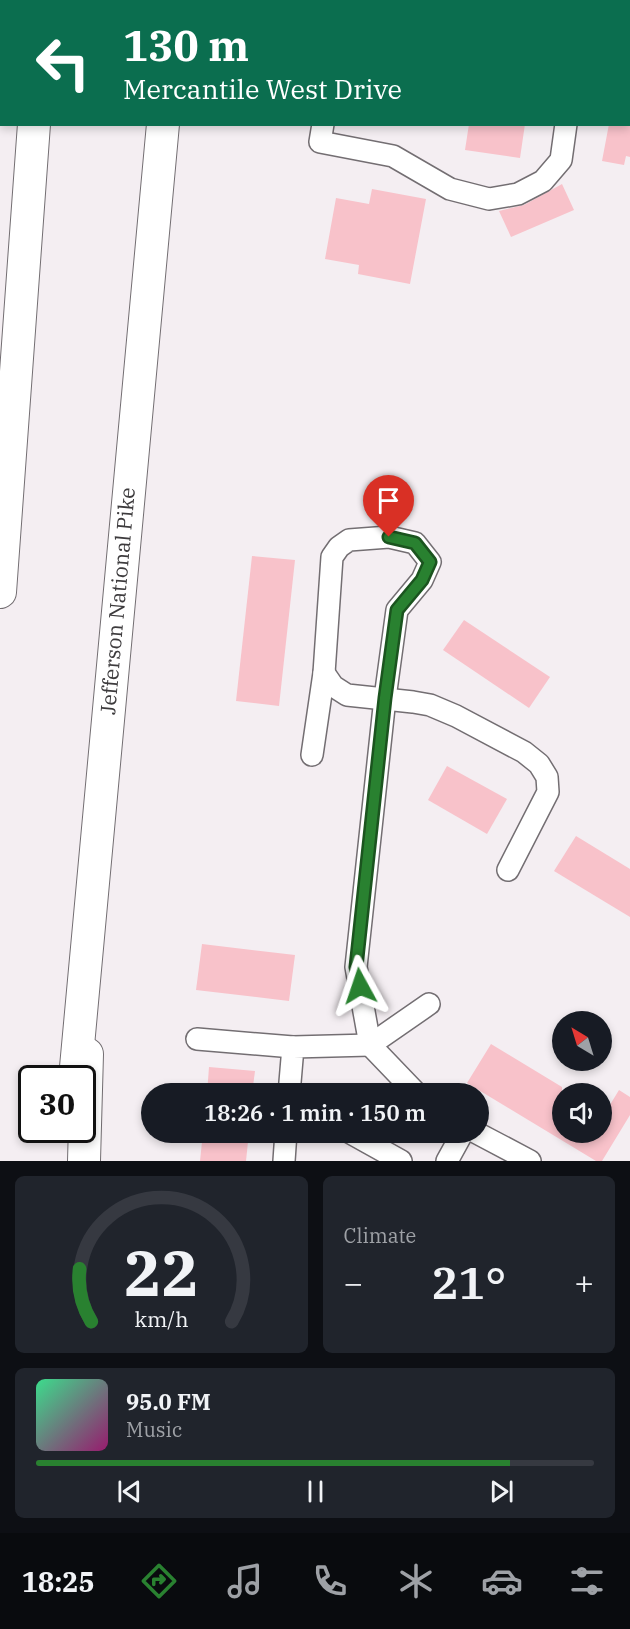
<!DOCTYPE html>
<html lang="en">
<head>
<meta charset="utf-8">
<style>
  :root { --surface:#171b24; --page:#20242c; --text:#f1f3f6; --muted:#9ea1a6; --line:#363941; --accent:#298130 }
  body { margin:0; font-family:"IBM Plex Serif",serif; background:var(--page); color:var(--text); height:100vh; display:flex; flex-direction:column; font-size:22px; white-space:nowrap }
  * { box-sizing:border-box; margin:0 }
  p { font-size:20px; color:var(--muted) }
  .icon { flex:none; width:33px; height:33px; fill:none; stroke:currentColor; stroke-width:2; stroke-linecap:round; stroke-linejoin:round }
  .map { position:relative; height:1161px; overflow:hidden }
  .side { display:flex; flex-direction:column; gap:15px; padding:15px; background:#0d0f14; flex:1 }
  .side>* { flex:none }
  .banner { position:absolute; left:0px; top:0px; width:630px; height:126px; box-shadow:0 3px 9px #0003; background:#0b6e4f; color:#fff; overflow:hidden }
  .needle { width:39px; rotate:322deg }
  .controls { position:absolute; left:552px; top:1011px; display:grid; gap:12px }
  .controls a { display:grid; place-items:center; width:60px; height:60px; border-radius:50%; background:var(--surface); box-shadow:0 3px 9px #0003; font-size:30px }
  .speed { position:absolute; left:18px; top:1065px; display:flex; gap:12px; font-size:30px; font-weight:700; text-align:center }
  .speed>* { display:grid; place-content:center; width:78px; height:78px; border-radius:50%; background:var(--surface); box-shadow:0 3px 9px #0003; line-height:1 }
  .speed .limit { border:3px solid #111; border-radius:9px; background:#fff; color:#111 }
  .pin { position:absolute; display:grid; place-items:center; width:51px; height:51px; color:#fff; margin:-62px -26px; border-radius:50% 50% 50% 0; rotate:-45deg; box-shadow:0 0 6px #0007 }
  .pin .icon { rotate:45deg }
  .me { position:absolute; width:66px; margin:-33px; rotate:355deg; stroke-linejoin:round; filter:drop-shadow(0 0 4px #0008) }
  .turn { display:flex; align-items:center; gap:21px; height:126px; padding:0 24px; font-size:27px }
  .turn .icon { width:78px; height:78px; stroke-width:2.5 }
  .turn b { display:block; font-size:42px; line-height:51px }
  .big { font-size:45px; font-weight:600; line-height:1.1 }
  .side .card { flex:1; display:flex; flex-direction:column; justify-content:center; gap:9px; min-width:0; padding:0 21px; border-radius:9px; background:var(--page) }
  .side .dial { align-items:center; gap:0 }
  .dial svg { height:156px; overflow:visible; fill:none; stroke:var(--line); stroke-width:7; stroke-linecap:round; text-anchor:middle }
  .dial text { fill:var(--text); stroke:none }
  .song { display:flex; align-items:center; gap:18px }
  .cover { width:72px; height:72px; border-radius:9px; background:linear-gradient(135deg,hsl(150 70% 55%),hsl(320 70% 35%)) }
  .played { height:6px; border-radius:3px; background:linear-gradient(90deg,var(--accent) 85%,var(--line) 85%) }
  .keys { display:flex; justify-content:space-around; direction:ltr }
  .heat { display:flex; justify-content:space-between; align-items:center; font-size:33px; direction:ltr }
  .side .tiles { flex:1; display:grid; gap:15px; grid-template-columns:1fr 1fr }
  .card:last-child { grid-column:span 2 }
  .trip { position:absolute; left:141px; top:1083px; width:348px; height:60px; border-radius:30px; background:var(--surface); box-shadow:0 3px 9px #0003; font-weight:600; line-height:60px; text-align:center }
  .dock { display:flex; height:96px; justify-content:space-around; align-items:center; background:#090b0e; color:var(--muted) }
  .dock .icon { width:42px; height:42px }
  .dock .current { color:var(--accent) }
  .dock b { font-size:27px; color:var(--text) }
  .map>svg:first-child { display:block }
  .building { fill:#f8c2ca }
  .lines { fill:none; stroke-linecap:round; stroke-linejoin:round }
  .minor-casing { stroke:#736e72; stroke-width:24 }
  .highway-casing { stroke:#736e72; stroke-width:34 }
  .minor { stroke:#fff; stroke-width:21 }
  .highway { stroke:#fff; stroke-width:32 }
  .route-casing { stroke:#1b541f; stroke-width:15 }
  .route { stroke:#298130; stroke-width:10 }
  .labels { text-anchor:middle; stroke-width:6; stroke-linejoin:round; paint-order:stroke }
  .street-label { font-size:21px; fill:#3d3b3d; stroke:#fff }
</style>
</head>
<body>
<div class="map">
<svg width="630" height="1161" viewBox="0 0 630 1161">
  <rect width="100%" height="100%" fill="#f4eef2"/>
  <g class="building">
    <path d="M469,124H525L520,158L465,150Z"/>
    <path d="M609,124H630V157L626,156L624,165L602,161Z"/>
    <path d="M562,184L574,210L511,237L499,211L524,205Z"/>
    <path d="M372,189L426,199L410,284L358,274L359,265L325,259L336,198L369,204Z"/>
    <path d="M252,556L295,560L279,706L236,701Z"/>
    <path d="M464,620L550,677L529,708L443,650Z"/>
    <path d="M447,766L507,799L487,834L428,800Z"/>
    <path d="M576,836L630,869V917L554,871Z"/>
    <path d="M202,944L295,955L289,1001L196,990Z"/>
    <path d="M491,1044L562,1087V1132H602V1118L619,1090L630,1097V1115L602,1161H596L467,1083Z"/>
    <path d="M209,1067L255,1071L252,1094H207Z"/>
    <path d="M203,1132H249L246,1161H200Z"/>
  </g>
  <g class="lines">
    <g class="minor-casing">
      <g id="minor">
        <path d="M339,2V0"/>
        <path d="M586,2L587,0"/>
        <path d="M323,124L320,142L393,156L450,189L489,199L518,194L543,181L561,160L566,124"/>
        <path d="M324,673L333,686L347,695L413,702L430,705L456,716L524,752L539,764L547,777L548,792L508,870"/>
        <path d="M312,755L324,673L332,557L339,547L349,540L389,537L415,543L430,562L422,580L397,610L385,698L356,967L370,1045L417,1094"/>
        <path d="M197,1039L293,1047"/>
        <path d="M289,1094L293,1047L370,1045L429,1004"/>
        <path d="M349,1132L401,1161"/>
        <path d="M475,1132L530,1161"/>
        <path d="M284,1161L286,1132"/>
        <path d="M447,1161L463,1132"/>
      </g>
    </g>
    <g class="highway-casing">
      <g id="highway">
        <path d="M44,2V0"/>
        <path d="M174,2V0"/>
        <path d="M0,592L34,124"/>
        <path d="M75,1078L163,124"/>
        <path d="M84,1161L87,1054"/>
      </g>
    </g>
    <use href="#minor" class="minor"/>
    <use href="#highway" class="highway"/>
  </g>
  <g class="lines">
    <g class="route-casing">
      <path id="route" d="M360,986L356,967L385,698L397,610L422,580L430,562L415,543L389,537"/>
    </g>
    <use href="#route" class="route"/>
  </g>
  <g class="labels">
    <g class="street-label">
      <text transform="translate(118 601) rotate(-85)" y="7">Jefferson National Pike</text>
    </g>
  </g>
</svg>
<div class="controls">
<a><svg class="needle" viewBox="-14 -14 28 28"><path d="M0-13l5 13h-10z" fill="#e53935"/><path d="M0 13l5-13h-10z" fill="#9ea1a6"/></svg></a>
<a><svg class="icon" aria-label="sound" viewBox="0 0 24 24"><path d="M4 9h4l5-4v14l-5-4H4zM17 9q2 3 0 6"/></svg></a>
</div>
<div class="speed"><div class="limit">30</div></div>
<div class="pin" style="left:389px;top:537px;background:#d93025"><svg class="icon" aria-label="arrive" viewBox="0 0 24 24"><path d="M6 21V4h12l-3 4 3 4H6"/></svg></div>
<svg class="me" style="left:360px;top:986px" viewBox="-20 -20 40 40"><path d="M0-17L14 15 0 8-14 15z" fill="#298130" stroke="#fff" stroke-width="4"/></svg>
<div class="trip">18:26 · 1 min · 150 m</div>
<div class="banner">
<div class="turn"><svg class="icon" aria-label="left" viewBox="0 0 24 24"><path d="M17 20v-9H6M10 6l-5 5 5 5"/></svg><div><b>130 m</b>Mercantile West Drive</div></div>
</div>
</div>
<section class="side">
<div class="tiles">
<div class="card dial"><svg viewBox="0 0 100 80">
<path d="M14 69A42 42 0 1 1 86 69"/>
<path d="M14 69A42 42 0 0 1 8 42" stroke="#298130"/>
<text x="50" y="56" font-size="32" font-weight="700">22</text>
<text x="50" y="72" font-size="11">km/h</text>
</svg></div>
<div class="card"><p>Climate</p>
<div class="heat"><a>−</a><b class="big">21°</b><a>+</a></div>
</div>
<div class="card">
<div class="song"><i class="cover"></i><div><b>95.0 FM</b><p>Music</p></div></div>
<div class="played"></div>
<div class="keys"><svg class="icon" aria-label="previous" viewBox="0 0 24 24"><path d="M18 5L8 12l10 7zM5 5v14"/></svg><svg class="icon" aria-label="pause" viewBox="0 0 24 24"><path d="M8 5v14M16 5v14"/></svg><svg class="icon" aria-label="next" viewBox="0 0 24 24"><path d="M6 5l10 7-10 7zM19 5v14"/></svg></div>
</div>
</div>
</section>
<nav class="dock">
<b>18:25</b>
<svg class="icon current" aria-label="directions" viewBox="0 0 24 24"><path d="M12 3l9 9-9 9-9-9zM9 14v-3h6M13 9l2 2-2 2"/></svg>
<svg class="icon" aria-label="music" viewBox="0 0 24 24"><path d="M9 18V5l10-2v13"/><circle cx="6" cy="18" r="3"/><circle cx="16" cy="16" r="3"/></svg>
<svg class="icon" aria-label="phone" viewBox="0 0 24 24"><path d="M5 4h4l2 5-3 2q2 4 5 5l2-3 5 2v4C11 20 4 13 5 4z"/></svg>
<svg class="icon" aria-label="climate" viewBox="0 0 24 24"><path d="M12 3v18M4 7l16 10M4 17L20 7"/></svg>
<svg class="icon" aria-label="car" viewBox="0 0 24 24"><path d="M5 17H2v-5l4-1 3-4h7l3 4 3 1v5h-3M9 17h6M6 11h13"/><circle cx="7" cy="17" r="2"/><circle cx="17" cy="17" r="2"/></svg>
<svg class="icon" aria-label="filters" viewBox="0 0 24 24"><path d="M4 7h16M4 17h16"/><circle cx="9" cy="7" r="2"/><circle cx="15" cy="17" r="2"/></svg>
</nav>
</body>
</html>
